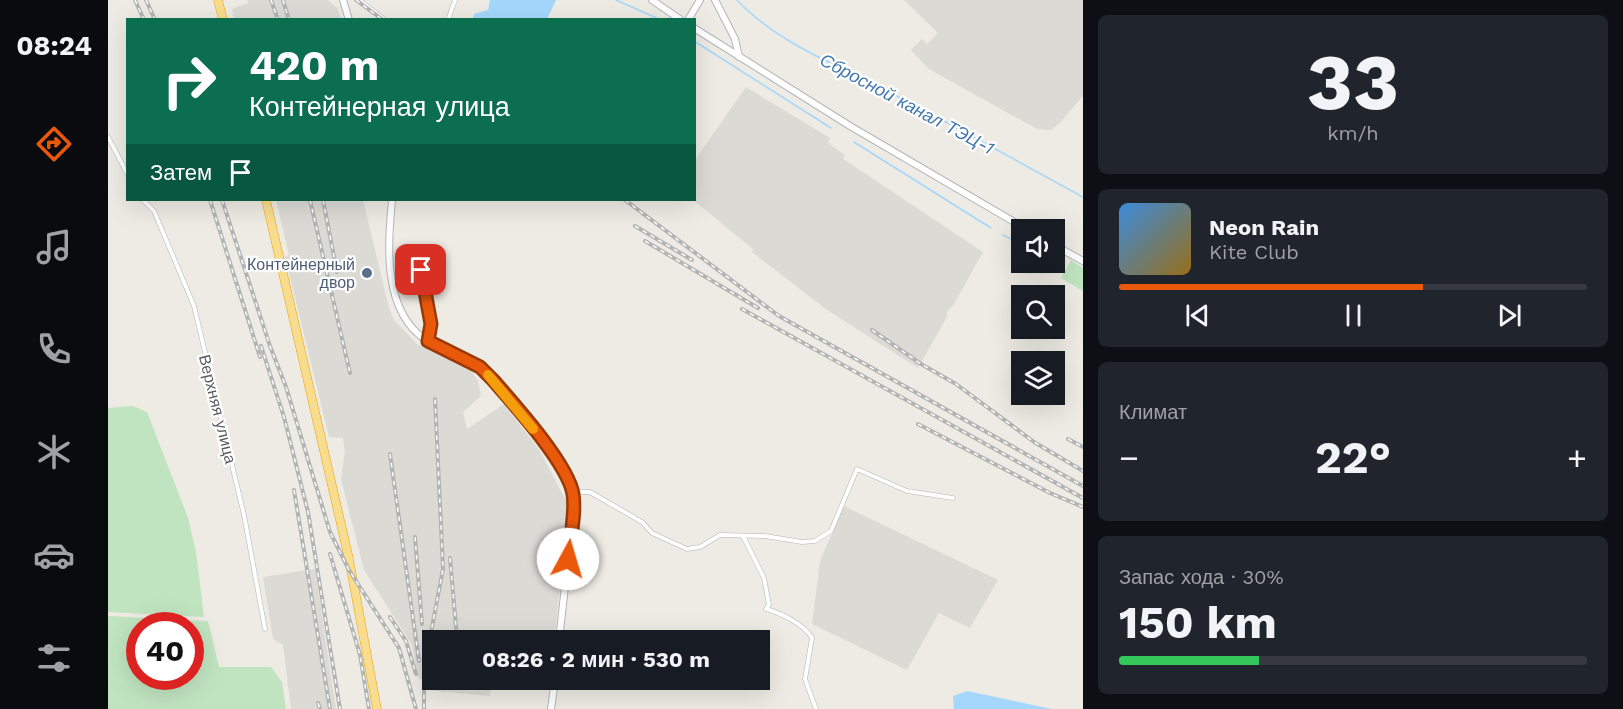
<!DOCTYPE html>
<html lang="ru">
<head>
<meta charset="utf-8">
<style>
  :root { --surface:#171b24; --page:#20242c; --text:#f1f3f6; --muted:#9ea1a6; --line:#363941; --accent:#ea580c }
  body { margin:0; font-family:"Work Sans",sans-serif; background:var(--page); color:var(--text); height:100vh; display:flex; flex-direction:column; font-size:22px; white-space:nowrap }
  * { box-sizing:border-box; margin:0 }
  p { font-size:20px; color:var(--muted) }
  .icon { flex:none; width:33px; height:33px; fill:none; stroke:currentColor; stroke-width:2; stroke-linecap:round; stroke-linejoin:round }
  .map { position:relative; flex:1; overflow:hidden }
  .panel { display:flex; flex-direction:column; gap:15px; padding:15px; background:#0d0f14; width:540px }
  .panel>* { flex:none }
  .banner { position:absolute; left:18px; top:18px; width:570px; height:183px; border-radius:0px; box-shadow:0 6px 24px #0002; background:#0b6e4f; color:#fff; overflow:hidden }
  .buttons { position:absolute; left:903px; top:219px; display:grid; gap:12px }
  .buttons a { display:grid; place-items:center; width:54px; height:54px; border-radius:0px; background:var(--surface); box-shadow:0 6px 24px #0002; font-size:30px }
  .speed { position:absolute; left:18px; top:612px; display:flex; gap:12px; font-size:30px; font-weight:700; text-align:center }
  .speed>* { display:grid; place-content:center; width:78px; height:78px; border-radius:50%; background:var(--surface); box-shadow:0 6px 24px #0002; line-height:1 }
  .speed .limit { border:9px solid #d22; background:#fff; color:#111 }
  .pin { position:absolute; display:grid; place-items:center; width:51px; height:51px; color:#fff; margin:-26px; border-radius:12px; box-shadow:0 3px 9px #0006 }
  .me { position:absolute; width:66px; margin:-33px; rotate:6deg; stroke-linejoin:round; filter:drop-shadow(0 0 4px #0008) }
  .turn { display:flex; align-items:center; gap:21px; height:126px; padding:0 24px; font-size:27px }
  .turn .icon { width:78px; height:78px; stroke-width:2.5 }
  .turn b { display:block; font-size:42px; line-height:51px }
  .then { display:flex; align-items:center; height:57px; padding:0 24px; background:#0003; gap:12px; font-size:22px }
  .big { font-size:45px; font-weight:700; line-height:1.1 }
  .panel .widget { flex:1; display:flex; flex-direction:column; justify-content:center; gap:9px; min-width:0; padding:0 21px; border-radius:9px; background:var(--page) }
  .panel .dial { align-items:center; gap:0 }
  .dial b { font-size:78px; line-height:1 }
  .song { display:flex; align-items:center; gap:18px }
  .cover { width:72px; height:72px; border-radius:9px; background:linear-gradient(135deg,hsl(210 70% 55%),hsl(40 70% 35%)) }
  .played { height:6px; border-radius:3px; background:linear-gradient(90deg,var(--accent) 65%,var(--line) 65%) }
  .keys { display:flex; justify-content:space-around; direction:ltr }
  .heat { display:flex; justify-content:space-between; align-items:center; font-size:33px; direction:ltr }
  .charge { height:9px; border-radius:4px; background:linear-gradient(90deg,#34c759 30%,var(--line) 0) }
  .trip { position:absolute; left:314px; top:630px; width:348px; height:60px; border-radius:0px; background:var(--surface); box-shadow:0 6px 24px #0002; font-weight:700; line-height:60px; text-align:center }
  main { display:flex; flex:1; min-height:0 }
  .tab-bar { display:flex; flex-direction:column; width:108px; justify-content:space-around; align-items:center; background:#090b0e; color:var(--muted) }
  .tab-bar .icon { width:42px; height:42px }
  .tab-bar .current { color:var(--accent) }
  .tab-bar b { font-size:27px; color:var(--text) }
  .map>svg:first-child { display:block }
  .industrial { fill:#dcdad5 }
  .green { fill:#c0e4c0; fill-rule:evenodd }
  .water { fill:#a5d7fc }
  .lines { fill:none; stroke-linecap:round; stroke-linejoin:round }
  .stream { stroke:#a5d7fc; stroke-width:1.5 }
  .street-casing { stroke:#b1b4b8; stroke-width:5 }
  .secondary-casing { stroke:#b2b6ba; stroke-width:8 }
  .highway-casing { stroke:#e9a008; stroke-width:9 }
  .street { stroke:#fff; stroke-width:4 }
  .secondary { stroke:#fff; stroke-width:6 }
  .highway { stroke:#f9dd8e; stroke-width:8 }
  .rail-casing { stroke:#b2b3b3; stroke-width:4 }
  .rail { stroke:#fff; stroke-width:1.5; stroke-dasharray:4.5; stroke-linecap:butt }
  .route-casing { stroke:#983908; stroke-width:15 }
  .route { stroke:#ea580c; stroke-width:10 }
  .slow { stroke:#f59e0b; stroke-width:10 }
  .service-dot { fill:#5c6f8a; stroke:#fff; stroke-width:2 }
  .labels { text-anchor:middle; stroke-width:4.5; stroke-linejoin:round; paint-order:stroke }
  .service-label { font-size:16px; fill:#4e5e75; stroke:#fff; text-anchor:end }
  .street-label { font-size:16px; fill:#5b5f63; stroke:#fff }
  .water-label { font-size:18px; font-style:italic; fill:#4278ae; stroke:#fff }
</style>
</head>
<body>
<main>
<nav class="tab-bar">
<b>08:24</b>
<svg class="icon current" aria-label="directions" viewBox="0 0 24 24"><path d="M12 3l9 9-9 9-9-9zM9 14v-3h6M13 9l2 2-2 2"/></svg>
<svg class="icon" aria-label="music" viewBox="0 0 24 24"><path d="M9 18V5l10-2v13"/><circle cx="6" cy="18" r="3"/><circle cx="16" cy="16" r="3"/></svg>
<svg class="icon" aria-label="phone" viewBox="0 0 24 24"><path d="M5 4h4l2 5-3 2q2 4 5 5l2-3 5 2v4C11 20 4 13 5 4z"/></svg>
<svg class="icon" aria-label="climate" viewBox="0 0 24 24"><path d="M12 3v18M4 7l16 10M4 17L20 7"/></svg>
<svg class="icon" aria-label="car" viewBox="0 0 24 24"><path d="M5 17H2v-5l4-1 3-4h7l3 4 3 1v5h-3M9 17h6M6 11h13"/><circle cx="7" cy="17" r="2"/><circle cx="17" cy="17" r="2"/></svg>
<svg class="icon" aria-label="filters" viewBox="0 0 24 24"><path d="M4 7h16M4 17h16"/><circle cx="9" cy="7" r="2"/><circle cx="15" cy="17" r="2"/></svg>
</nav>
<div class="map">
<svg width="975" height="709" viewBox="0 0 975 709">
  <rect width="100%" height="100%" fill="#edebe3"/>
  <g class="industrial">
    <path d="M139,0H220L229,8L233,19H126L124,9L140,3Z"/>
    <path d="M796,0H975V96L951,124L943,130L929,129L821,69L803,50L814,39L819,44L830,33Z"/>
    <path d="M638,87L722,138L720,143L737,155L735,158L737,160L875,252L846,304L839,312V317L810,368L719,310L644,252L645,249L585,200L587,160Z"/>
    <path d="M168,200H255L281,308L286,320L309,344L336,353L363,370L370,381L373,396L355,412L359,429L396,404L432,451L458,501L459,528L446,640H324V680H383L382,696L318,690L319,680L311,679L304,645L256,570L233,479L237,452L235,438L221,437L177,257L181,255Z"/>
    <path d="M736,506L890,580L862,628L831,613L799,670L704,624L712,561Z"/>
    <path d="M207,569L228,709H183L175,645L165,639L155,577Z"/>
  </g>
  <g class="green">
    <path d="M963,260L975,268V291L953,278Z"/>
    <path d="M25,406L39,412L80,518L88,552L96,617L0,612V408Z"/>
    <path d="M0,616L100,621L111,667H163L174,682L178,709H0ZM32,626H82V676H32Z"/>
  </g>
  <g class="water">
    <path d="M382,0H448L439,19H365L366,14L380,10Z"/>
    <path d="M859,691L944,709H846L845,696Z"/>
  </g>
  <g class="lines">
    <g class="stream">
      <path d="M508,0L553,20"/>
      <path d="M629,0C670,44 732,66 785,94C849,127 912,163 975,197"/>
      <path d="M586,41L723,128"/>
      <path d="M746,142L883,228"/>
      <path d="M895,235L914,244"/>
      <path d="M946,262L954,265"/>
    </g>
    <g class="street-casing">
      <g id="street">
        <path d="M251,0L277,20"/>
        <path d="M340,20L347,0"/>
        <path d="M0,137L20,175"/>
        <path d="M35,200L46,211L86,306L136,515L157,629"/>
        <path d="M313,270L323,324L320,341"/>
        <path d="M465,492H482L534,522L544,533L579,549L592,547L612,535L657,536L694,542L707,541L723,531L749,469L799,491L845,498"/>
        <path d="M635,536L656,578L661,605L658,609C673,613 697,625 704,638L697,679L708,709"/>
      </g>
    </g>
    <g class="secondary-casing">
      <g id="secondary">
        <path d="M235,0L241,20"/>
        <path d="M544,0L573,20"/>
        <path d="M607,0L627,39L631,57"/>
        <path d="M580,20L592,0"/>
        <path d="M586,28L742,126L920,230"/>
        <path d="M284,200C280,244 274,311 318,340C341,355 365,361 385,379C413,412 463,463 466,506L451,640"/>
        <path d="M946,245L975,261"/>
        <path d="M443,709L447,680"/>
      </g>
    </g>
    <g class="highway-casing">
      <g id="highway">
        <path d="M110,0L115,20"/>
        <path d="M158,200L241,559L269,709"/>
      </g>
    </g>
    <use href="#street" class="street"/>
    <use href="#secondary" class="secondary"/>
    <use href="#highway" class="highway"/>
    <g class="rail-casing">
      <g id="rail">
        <path d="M27,0L36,20"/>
        <path d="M38,0L47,20"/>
        <path d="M163,0L170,20"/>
        <path d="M175,0L181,20"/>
        <path d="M248,0L275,20"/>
        <path d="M102,200L152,357"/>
        <path d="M114,200L162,346L178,387L222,532L241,570L291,648L308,709"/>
        <path d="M202,200L242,373"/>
        <path d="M215,200L229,272"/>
        <path d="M517,200L671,316L975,486"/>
        <path d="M527,226L584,260"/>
        <path d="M537,241L650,308"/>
        <path d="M634,309L975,498"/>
        <path d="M764,330L813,364L848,384L926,442L975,471"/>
        <path d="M153,346L176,417L200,512L232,709"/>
        <path d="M810,424L942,493L975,507"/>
        <path d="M960,439L975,447"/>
        <path d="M282,454L311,661"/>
        <path d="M186,490L222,709"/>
        <path d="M307,537L314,624"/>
        <path d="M222,554L252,655L261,709"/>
        <path d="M342,558L349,638"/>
        <path d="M282,617L298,641L308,674"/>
        <path d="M210,703L212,709"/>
        <path d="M316,708V669L335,569L327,399"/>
      </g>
    </g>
    <use href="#rail" class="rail"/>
  </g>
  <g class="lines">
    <g class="route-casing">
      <path id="route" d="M313,270L323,324L320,341L372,367L385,380C406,404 460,464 465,494C468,514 462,538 460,559"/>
    </g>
    <use href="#route" class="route"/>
    <path class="slow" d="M380,375L425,429"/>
  </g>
  <circle class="service-dot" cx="259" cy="273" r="6"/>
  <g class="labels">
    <g class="service-label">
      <text x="247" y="270">Контейнерный<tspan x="247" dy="18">двор</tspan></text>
    </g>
    <g class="street-label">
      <text transform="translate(110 409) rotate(76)" y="6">Верхняя улица</text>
    </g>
    <g class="water-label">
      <text transform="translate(799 104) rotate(28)" y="6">Сбросной канал ТЭЦ-1</text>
    </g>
  </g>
</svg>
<div class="buttons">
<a><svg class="icon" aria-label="sound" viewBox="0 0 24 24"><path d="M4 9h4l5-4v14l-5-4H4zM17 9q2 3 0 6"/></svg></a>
<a><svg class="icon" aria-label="search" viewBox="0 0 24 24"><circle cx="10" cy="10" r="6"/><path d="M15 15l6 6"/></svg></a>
<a><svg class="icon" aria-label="layers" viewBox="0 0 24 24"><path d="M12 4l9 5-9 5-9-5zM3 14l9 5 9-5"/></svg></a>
</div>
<div class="speed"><div class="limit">40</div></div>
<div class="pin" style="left:313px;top:270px;background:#d93025"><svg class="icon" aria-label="arrive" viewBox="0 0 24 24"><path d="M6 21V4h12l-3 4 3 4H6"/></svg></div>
<svg class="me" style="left:460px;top:559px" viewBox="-20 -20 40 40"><circle r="19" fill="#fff"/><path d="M0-13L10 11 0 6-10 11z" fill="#ea580c"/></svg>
<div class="trip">08:26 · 2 мин · 530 m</div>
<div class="banner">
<div class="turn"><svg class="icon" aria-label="right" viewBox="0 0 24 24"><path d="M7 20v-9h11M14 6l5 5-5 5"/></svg><div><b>420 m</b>Контейнерная улица</div></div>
<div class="then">Затем<svg class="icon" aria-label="arrive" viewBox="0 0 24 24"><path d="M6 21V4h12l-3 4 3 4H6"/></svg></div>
</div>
</div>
<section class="panel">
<div class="widget dial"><b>33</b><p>km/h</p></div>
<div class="widget">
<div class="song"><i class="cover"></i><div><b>Neon Rain</b><p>Kite Club</p></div></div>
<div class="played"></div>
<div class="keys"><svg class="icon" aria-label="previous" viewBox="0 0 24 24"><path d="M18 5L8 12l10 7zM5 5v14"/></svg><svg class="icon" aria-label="pause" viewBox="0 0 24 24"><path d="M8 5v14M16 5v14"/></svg><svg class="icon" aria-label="next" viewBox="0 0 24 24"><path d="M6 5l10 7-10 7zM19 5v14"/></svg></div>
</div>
<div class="widget"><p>Климат</p>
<div class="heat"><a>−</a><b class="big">22°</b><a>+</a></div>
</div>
<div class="widget"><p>Запас хода · 30%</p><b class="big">150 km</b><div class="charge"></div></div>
</section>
</main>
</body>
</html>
